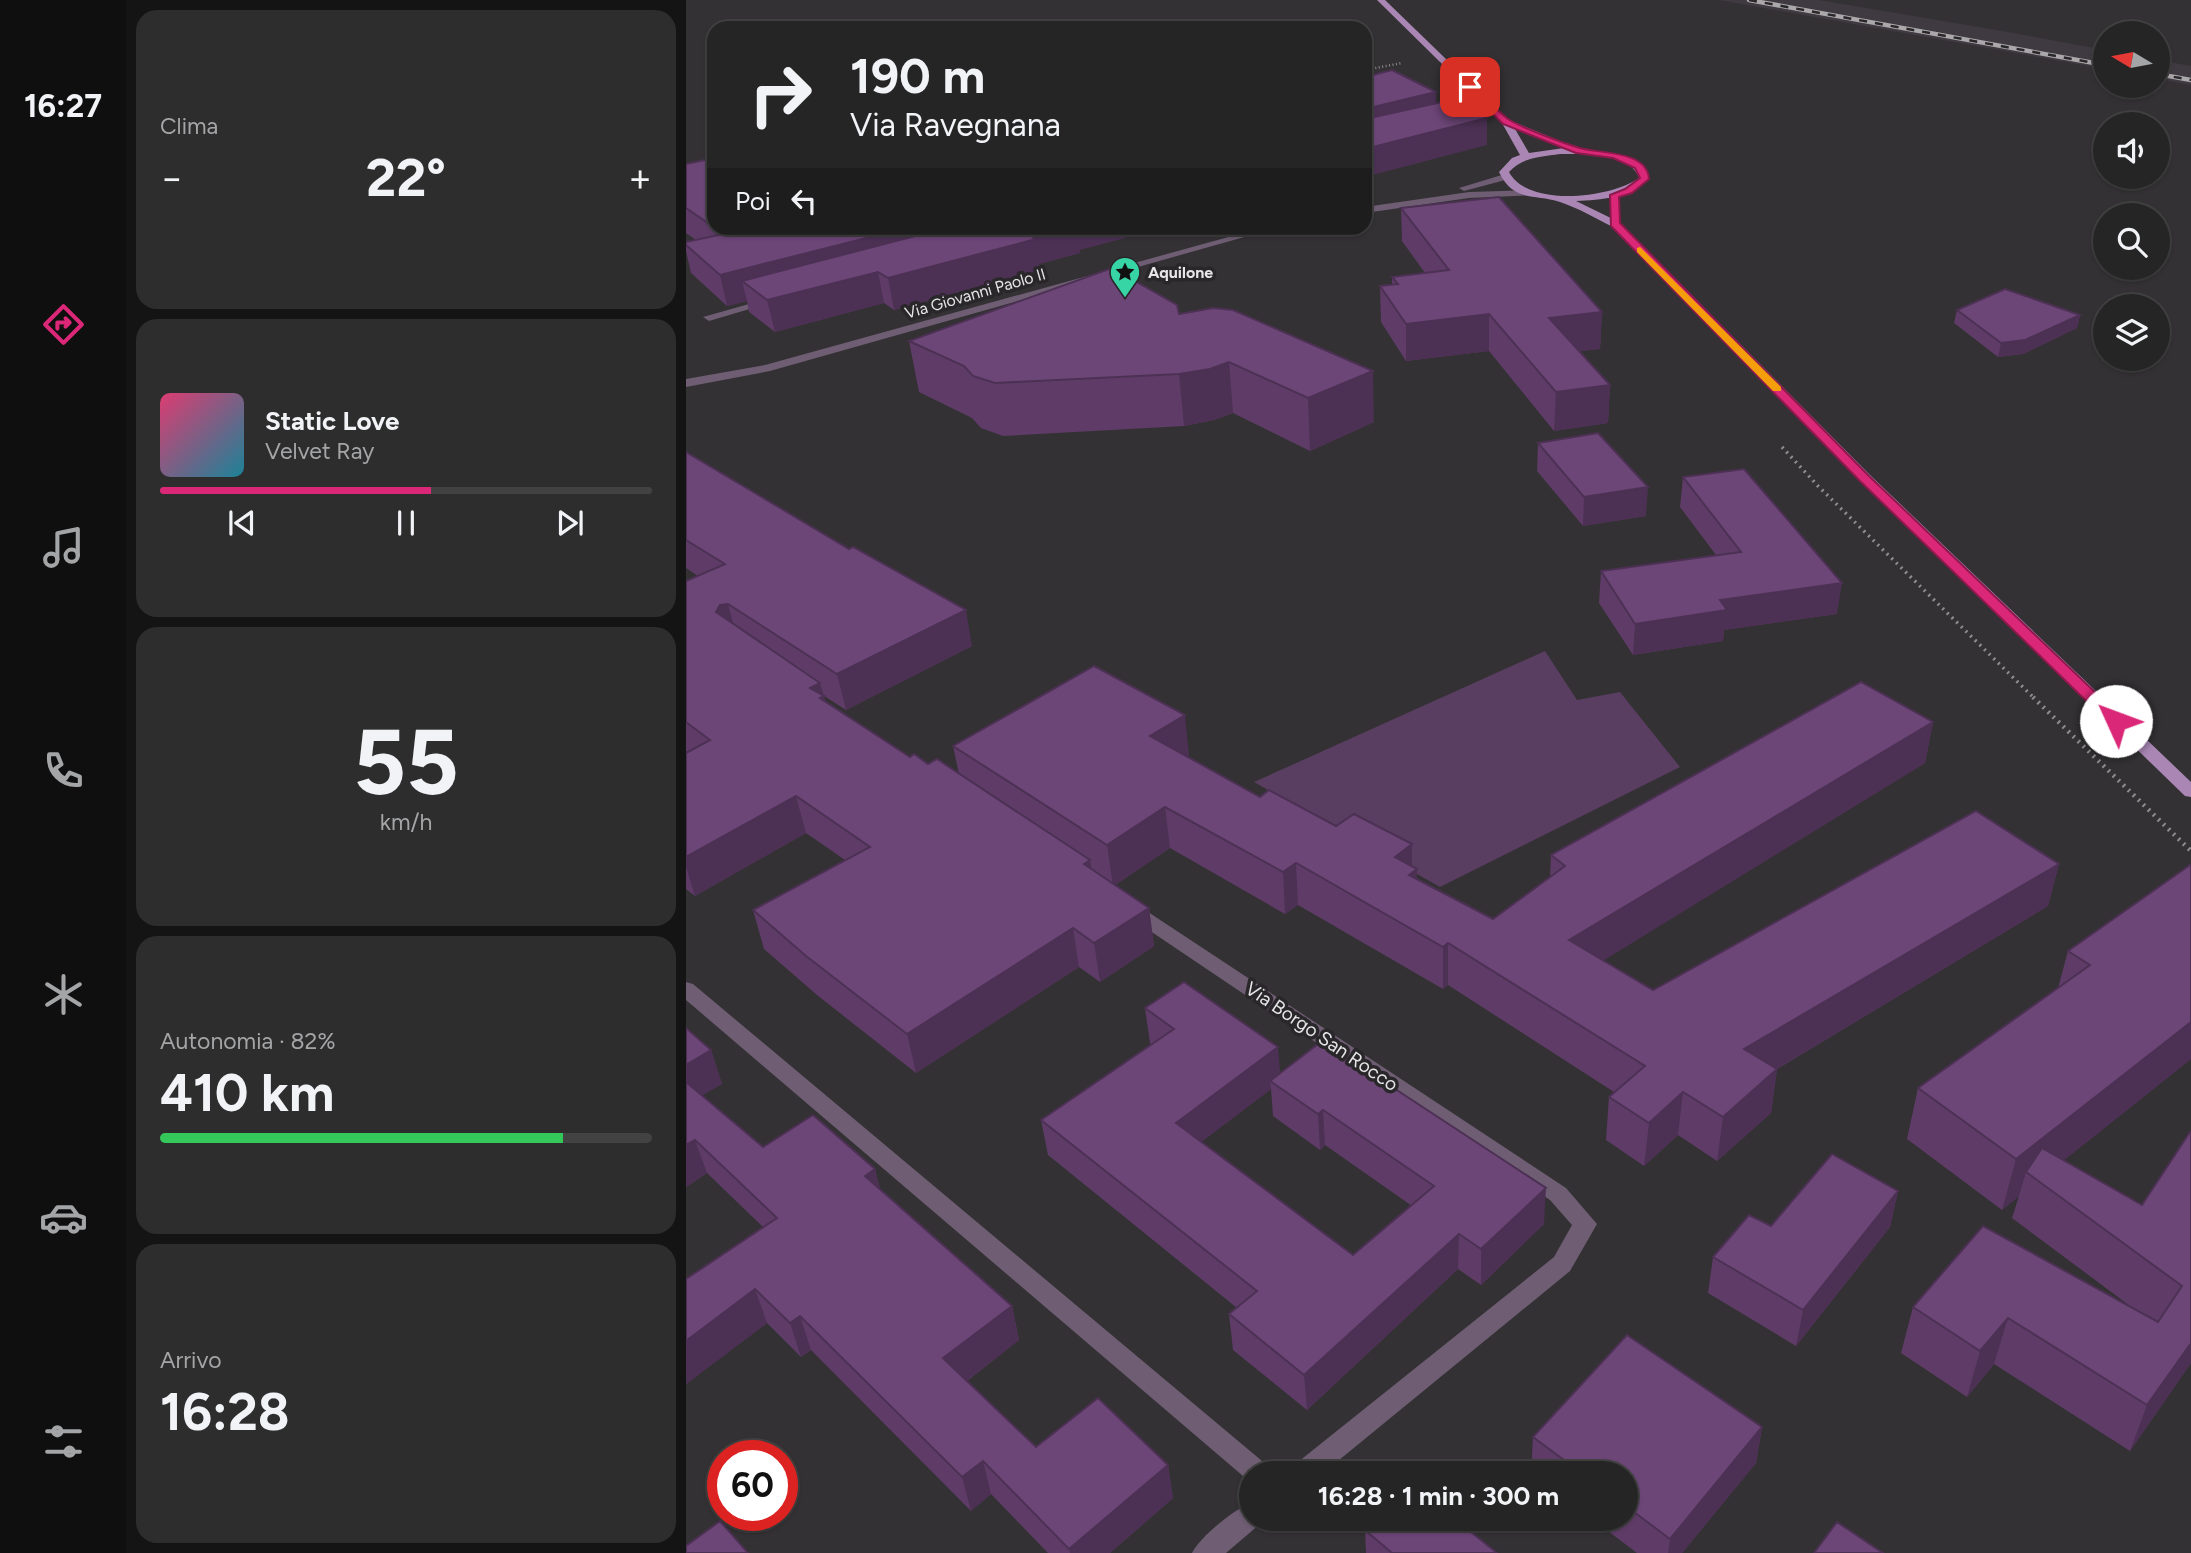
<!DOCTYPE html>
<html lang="it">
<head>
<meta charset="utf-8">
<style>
  :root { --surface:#262526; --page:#2e2d2e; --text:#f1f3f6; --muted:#a4a5a7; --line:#424243; --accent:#db2777 }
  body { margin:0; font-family:Figtree,sans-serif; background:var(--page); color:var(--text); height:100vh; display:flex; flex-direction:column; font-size:26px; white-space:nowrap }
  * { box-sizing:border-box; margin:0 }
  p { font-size:23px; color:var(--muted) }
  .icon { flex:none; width:38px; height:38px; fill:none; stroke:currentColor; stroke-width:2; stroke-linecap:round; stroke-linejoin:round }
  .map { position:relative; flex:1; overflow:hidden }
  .sheet { display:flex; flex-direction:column; gap:10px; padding:10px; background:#151415; width:560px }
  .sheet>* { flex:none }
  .top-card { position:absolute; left:21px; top:21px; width:665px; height:214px; border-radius:21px; box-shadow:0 2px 5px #0004,0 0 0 2px var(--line); background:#262526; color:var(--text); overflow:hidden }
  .needle { width:46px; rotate:280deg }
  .controls { position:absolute; left:1407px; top:21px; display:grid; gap:14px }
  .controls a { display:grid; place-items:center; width:77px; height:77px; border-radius:50%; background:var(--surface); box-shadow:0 2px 5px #0004,0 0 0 2px var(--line); font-size:35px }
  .speed { position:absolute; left:21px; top:1440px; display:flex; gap:14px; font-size:35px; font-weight:700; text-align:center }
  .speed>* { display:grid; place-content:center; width:91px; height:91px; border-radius:50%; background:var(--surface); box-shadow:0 2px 5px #0004,0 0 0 2px var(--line); line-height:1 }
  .speed .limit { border:10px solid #d22; background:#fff; color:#111 }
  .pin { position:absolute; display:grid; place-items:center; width:60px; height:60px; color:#fff; margin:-30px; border-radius:14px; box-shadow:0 4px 10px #0006 }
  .me { position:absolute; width:77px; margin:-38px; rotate:313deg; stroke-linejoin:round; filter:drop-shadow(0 0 5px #0008) }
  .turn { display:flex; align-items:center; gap:24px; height:147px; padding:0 28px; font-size:32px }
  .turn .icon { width:91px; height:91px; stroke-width:2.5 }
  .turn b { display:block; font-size:49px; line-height:60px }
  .then { display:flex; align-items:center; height:66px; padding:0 28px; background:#0003; gap:14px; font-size:26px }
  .big { font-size:52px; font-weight:700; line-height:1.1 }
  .sheet .widget { flex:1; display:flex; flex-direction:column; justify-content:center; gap:10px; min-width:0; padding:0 24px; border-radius:21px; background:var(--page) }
  .sheet .dial { align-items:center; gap:0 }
  .dial b { font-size:91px; line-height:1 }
  .song { display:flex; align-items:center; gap:21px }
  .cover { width:84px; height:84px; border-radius:10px; background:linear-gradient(135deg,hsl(340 70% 55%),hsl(190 70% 35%)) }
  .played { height:7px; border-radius:4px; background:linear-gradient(90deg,var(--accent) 55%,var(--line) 55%) }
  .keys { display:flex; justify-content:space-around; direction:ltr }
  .heat { display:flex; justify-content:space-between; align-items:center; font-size:38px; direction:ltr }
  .charge { height:10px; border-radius:5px; background:linear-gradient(90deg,#34c759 82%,var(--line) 0) }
  .trip { position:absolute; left:553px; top:1461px; width:399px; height:70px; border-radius:35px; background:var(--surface); box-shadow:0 2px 5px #0004,0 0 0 2px var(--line); font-weight:700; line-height:70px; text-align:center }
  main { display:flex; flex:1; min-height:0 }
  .tabs { display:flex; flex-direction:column; width:126px; justify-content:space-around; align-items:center; background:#0f0f0f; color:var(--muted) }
  .tabs .icon { width:49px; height:49px }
  .tabs .active { color:var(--accent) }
  .tabs b { font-size:32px; color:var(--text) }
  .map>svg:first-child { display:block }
  .built { fill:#3f3941 }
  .green { fill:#593e61 }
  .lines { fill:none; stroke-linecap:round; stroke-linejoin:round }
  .path-far2 { stroke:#8d8c8e; stroke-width:2.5; stroke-dasharray:1 2.5; stroke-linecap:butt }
  .path-far1 { stroke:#8d8c8e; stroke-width:3.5; stroke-dasharray:2 4.5; stroke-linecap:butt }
  .path { stroke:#8d8c8e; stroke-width:4.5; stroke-dasharray:2 5; stroke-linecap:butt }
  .minor { fill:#6e5d73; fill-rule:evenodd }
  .major { fill:#a986b4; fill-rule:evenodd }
  .rail-casing { stroke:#aaa8aa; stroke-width:4.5 }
  .rail { stroke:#292729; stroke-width:2.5; stroke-dasharray:8; stroke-linecap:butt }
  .wall { fill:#5e3c67; fill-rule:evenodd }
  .shaded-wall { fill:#4c3154 }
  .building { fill:#6d4678; stroke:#4c3154; stroke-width:2 }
  .route { fill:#db2777; stroke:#8e194d; stroke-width:2 }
  .slow { fill:#f59e0b }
  .labels { text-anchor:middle; stroke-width:7; stroke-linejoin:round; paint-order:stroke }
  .far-poi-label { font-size:16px; font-weight:bold; fill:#e6e5e7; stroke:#292729; text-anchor:start }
  .far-street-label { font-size:16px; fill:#e6e5e7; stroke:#292729 }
  .street-label { font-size:19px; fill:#e6e5e7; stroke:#292729 }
</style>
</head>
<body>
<main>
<nav class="tabs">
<b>16:27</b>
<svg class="icon active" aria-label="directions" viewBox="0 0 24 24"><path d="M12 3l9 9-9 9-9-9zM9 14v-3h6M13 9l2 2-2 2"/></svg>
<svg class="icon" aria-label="music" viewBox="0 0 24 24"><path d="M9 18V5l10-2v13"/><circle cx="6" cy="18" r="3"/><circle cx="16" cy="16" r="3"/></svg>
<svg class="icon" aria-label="phone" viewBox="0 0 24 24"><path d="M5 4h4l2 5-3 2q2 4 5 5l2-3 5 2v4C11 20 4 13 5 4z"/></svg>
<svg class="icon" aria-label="climate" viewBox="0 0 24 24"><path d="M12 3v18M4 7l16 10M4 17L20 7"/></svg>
<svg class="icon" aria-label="car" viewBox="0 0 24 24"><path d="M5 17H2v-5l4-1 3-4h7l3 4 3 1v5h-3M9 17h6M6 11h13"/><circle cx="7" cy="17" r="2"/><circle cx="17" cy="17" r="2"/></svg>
<svg class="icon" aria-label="filters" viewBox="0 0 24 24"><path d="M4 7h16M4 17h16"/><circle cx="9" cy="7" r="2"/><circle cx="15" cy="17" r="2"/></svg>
</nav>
<section class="sheet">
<div class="widget"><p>Clima</p>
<div class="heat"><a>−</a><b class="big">22°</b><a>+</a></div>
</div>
<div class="widget">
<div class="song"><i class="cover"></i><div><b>Static Love</b><p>Velvet Ray</p></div></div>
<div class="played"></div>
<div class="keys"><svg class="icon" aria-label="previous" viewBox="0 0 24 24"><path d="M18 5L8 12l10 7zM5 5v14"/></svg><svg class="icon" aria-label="pause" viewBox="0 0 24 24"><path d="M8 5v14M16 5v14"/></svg><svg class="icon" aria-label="next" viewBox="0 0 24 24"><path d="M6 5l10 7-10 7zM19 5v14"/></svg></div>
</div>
<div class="widget dial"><b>55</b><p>km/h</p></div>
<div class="widget"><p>Autonomia · 82%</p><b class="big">410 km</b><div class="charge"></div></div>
<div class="widget"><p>Arrivo</p><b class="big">16:28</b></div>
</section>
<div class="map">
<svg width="1505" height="1553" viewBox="0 0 1505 1553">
  <rect width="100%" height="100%" fill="#333133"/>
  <g class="built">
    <path d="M1033,0H1133L1322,32L1419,50V69Z"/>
    <path d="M1472,60L1505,66V85L1472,79Z"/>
  </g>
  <path class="green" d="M859,651L891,700L934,692L994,767L754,887L568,782Z"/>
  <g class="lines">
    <g class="path-far2">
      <path d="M666,28L676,26"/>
      <path d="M679,70L716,63"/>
      <path d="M614,235L655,228"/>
    </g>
    <path class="path-far1" d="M1096,447L1132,486L1349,699"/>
    <path class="path" d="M1347,697L1505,851"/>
    <g class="minor">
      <path d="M809,107L812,108V112L768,121L763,118Z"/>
      <path d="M819,174L824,177L823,179L778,191L773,188Z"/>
      <path d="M846,190L851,193L850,195L783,198L679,213V207L783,192Z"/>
      <path d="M575,228H590L84,371L0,387V379L79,365Z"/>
      <path d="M81,299L91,301L23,321L17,317Z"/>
      <path d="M446,904L453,906L880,1188L911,1224L884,1271L636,1474H603L607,1466L868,1257L886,1225L864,1200L439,914L436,910L439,906Z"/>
      <path d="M0,982L7,984L582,1466L586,1474H565L564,1482L0,1000Z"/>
      <path d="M565,1503V1519H577L574,1524L540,1553H506C514,1537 548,1509 565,1503Z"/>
    </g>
    <path class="major" d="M691,0H699L823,120L891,148L940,156L958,168L963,179C944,198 915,200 890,201L933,222L1184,475L1505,782V797L1499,796L1174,481L925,226C909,218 892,208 874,202C848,193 828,203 813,172L826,158L834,155L816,123ZM829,129L878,148L843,153ZM874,154C897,154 944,151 953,178C925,198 842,208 823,172C837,157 854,157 874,154Z"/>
    <g class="rail-casing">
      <g id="rail">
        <path d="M1063,0L1419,65"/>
        <path d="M1472,74L1505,80"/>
      </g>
    </g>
    <use href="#rail" class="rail"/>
  </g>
  <g class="wall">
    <path d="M0,164L394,250V253L353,264L354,270L208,310L198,303L89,332L63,312L61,301L41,306L5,273L0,251V242L10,240L0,233Z"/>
    <path d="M715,208L916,312L914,349L893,351L924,385L922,423L868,431L803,351L720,361L695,322L694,286L706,285V277L739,273L716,241Z"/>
    <path d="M1271,310L1394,315L1391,328L1337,354L1312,357L1268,323Z"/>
    <path d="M493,314L688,422L624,451L547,413L528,420L498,426L317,436L295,428L286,418L233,392L223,341Z"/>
    <path d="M852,443L960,516L897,526L851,471Z"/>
    <path d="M0,452L286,646L160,710L138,696L139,701L224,757L242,764L273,774L267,746L503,755L501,756L574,797L650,826L726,844V866L731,879L807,919L864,877L865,855L1247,722L1239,763L917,960L967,990L1373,864L1362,906L1091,1069L1085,1113L1031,1161L992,1135L958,1166L920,1140L923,1097L928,1092L762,985L757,989L612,905L599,914L484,848L429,885L463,908L468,946L414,982L393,967L230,1073L131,995L78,949L67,910L159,860L120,833L9,896L0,889V753L2,752L0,751V581L12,576L0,568Z"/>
    <path d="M997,477L1151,614L1038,630L1037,641L947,655L913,603L915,571L1030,555L994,507Z"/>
    <path d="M1505,866V1059L1378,1160L1456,1205L1504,1132L1505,1363L1444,1451L1308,1364L1281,1397L1215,1353L1227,1307L1444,1306L1326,1218L1333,1196L1316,1210L1221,1139L1232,1088L1372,988L1382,951Z"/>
    <path d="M459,1008L594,1073L858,1224L795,1285L772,1269L621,1410L547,1350L543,1314L551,1308L362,1155L355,1120L465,1044L464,1043ZM585,1089L587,1116L634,1150L639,1145L726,1206L667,1255L515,1142Z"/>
    <path d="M0,1028L25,1050L36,1084L16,1095L77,1147L127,1115L189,1169L194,1189L326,1306L333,1340L281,1381L350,1447L412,1398L482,1465L487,1498L424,1553H362L305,1494L285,1511L125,1350L115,1357L81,1323L0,1384V1279L77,1227L21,1173L0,1187Z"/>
    <path d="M1212,1191L1204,1227L1110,1346L1022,1293L1027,1257L1085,1226Z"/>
    <path d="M1076,1427L1070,1463L996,1553H951L906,1519H940V1474L845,1473L847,1437Z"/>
    <path d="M679,1530L811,1553H680Z"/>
  </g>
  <g class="shaded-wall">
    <path d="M750,92V119L679,136V109Z"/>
    <path d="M801,118V145L679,177V149Z"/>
    <path d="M220,228H341L56,281L61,301L41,306L34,275Z"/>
    <path d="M372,228H477L394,250V253L353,264L354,270L208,310L202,278L343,235Z"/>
    <path d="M192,272L198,303L89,332L81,300Z"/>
    <path d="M916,312L914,349L862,355L863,318Z"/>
    <path d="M803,314V351L720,361V324Z"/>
    <path d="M1394,315L1391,328L1337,354L1312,357L1315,343Z"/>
    <path d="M543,362L547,413L528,420L498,426L493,374Z"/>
    <path d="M687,371L688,422L624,451L622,398Z"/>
    <path d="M924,385L922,423L868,431L870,392Z"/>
    <path d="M962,487L960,516L897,526L898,497Z"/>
    <path d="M1156,583L1151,614L1038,630L1037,641L947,655L949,624L1034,600Z"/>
    <path d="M42,604L51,639L30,612L34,605Z"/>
    <path d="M280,610L286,646L160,710L151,674Z"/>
    <path d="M134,683L138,696L147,732L124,688Z"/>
    <path d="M499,715L503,755L469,777L464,736Z"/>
    <path d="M1247,722L1239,763L881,983L883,940Z"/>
    <path d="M110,796L120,833L9,896L0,867V857Z"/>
    <path d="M479,807L484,848L427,886L421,845Z"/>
    <path d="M726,844V873L731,869V911L709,857Z"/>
    <path d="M404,860L410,898L398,864Z"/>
    <path d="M610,863L612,905L599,914L597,872Z"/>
    <path d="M1373,864L1362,906L1052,1092L1058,1049Z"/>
    <path d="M463,908L468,946L414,982L408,943Z"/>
    <path d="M387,928L393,967L230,1073L221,1034Z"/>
    <path d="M762,943V985L757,989V947Z"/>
    <path d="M1505,1022V1059L1352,1181L1340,1172L1333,1196L1316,1210L1330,1159Z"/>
    <path d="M592,1047L595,1082L584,1081L585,1089L494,1158L490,1123Z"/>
    <path d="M25,1050L36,1084L0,1105V1065Z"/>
    <path d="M1091,1069L1085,1113L1031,1161L1037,1117Z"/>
    <path d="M997,1092L992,1135L958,1166L963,1123Z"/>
    <path d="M637,1110L639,1145L634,1150L632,1114Z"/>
    <path d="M9,1140L21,1173L0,1187V1145Z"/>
    <path d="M189,1169L198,1203L179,1176Z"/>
    <path d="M860,1188L858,1224L795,1285V1249Z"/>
    <path d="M1212,1191L1204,1227L1110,1346L1117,1310Z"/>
    <path d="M773,1234L772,1269L621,1410L618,1375Z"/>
    <path d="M69,1289L81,1323L0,1384V1341Z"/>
    <path d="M326,1306L333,1340L266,1392L257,1358Z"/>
    <path d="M114,1316L125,1350L115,1357L104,1323Z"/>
    <path d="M1322,1318L1308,1364L1281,1397L1294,1351Z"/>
    <path d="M1505,1343V1363L1444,1451L1461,1405Z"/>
    <path d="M1076,1427L1070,1463L996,1553H982L984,1539Z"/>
    <path d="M297,1461L305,1494L285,1511L276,1477Z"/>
    <path d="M482,1465L487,1498L424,1553H384L383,1549Z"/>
  </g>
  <g class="building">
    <path d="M706,70L750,92L679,109V77Z"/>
    <path d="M765,100L801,118L679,149V119Z"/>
    <path d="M28,158V227L0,208V164Z"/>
    <path d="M813,197L916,312L863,318L924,385L870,392L803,314L720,324L694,286L712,284L706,277L763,270L715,208Z"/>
    <path d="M28,228H220L34,275L0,245V242L37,234Z"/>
    <path d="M260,228H372L343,235L350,239L202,278L192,272L81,300L56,281Z"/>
    <path d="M426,268L491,305L493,314L527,308L547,310L687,371L622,398L543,362L524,369L493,374L309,383L287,376L278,366L223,341Z"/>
    <path d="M1319,289L1394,315L1339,340L1315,343L1271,310Z"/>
    <path d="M912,433L962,487L898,497L852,443Z"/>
    <path d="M0,452L163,549L167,547L280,610L151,674L42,604L34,605L30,612L134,683L124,688L138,696L134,698L224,757L228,754L242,764L251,759L404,860L398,864L463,908L408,943L387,928L221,1034L120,956L67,910L184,847L110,796L0,857V753L24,740L0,722V581L39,564L0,540Z"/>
    <path d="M1058,469L1156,583L1034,600L1041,610L949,624L915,571L1055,552L997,477Z"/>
    <path d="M408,666L499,715L464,736L574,797L583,790L650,826L668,814L726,844L709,857L731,869L723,875L807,919L879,866L865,855L1175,682L1247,722L883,940L967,990L1290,811L1373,864L1058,1049L1091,1069L1037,1117L997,1092L963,1123L923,1097L959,1066L762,943L757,947L610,863L597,872L479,807L421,845L267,746Z"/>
    <path d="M1504,865L1505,866V1022L1330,1159L1232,1088L1404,965L1382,951Z"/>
    <path d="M498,982L592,1047L490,1123L667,1255L748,1186L637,1110L632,1114L584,1081L636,1041L860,1188L795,1249L773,1234L618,1375L543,1314L571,1291L355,1120L488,1029L459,1008Z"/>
    <path d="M0,1028L25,1050L0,1065Z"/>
    <path d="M0,1082L77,1147L127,1115L189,1169L179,1176L326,1306L257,1358L350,1447L412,1398L482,1465L383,1549L297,1461L276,1477L114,1316L104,1323L69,1289L0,1341V1279L91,1218L9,1140L0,1145Z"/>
    <path d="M1504,1132L1505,1133V1343L1461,1405L1322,1318L1294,1351L1227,1307L1297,1226L1472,1322L1496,1286L1340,1172L1356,1148L1456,1205Z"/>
    <path d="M1146,1154L1212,1191L1117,1310L1027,1257L1063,1215L1085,1226Z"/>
    <path d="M941,1335L1076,1427L984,1539L940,1506V1474H897L847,1437Z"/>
    <path d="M689,1519H769L811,1553H706L679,1530Z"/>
    <path d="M34,1521L62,1553H0V1546Z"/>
    <path d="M1151,1522L1197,1553H1128Z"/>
  </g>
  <path class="route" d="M781,85H787C798,96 810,110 822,119C836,128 877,143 894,148C914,154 961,150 963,179L946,193L933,197L934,223L1183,476L1435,717L1437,721L1435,724H1424L1174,481L925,226L924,195L939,189L954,178L949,168L927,158L890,153L817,124L781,89Z"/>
  <path class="slow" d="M954,247L1095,387V391H1087L951,252V248Z"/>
  <defs>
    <g id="sight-pin" transform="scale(1.575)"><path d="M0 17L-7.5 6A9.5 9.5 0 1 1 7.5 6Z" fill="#37d4a6" stroke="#292729"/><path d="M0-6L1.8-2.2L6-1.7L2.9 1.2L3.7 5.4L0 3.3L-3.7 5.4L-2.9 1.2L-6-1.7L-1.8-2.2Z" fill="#111"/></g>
  </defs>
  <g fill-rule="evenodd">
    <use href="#sight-pin" x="439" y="272"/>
  </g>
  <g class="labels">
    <g class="far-poi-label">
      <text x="462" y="278">Aquilone</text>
    </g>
    <g class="far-street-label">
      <text transform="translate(289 293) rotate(-16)" y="6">Via Giovanni Paolo II</text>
    </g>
    <g class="street-label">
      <text transform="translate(636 1036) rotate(34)" y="7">Via Borgo San Rocco</text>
    </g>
  </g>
</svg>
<div class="controls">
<a><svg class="needle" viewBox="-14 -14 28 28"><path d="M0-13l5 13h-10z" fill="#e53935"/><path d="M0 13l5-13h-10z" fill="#a4a5a7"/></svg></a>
<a><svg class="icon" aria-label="sound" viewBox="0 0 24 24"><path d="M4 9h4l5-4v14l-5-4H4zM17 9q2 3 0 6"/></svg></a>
<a><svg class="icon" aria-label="search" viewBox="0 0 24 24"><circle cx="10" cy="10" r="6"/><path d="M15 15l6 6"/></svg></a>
<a><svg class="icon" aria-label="layers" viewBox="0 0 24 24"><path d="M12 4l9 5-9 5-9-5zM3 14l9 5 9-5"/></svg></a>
</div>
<div class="speed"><div class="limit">60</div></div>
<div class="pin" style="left:784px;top:87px;background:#d93025"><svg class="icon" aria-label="arrive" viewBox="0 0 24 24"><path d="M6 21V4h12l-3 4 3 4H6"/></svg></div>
<svg class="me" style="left:1430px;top:721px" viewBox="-20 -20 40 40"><circle r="19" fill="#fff"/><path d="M0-13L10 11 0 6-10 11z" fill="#db2777"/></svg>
<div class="trip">16:28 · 1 min · 300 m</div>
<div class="top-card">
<div class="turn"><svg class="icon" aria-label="right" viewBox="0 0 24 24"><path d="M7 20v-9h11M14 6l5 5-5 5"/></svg><div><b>190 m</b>Via Ravegnana</div></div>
<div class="then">Poi<svg class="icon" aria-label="left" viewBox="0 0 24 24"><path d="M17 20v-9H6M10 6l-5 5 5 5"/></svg></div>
</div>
</div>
</main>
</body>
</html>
